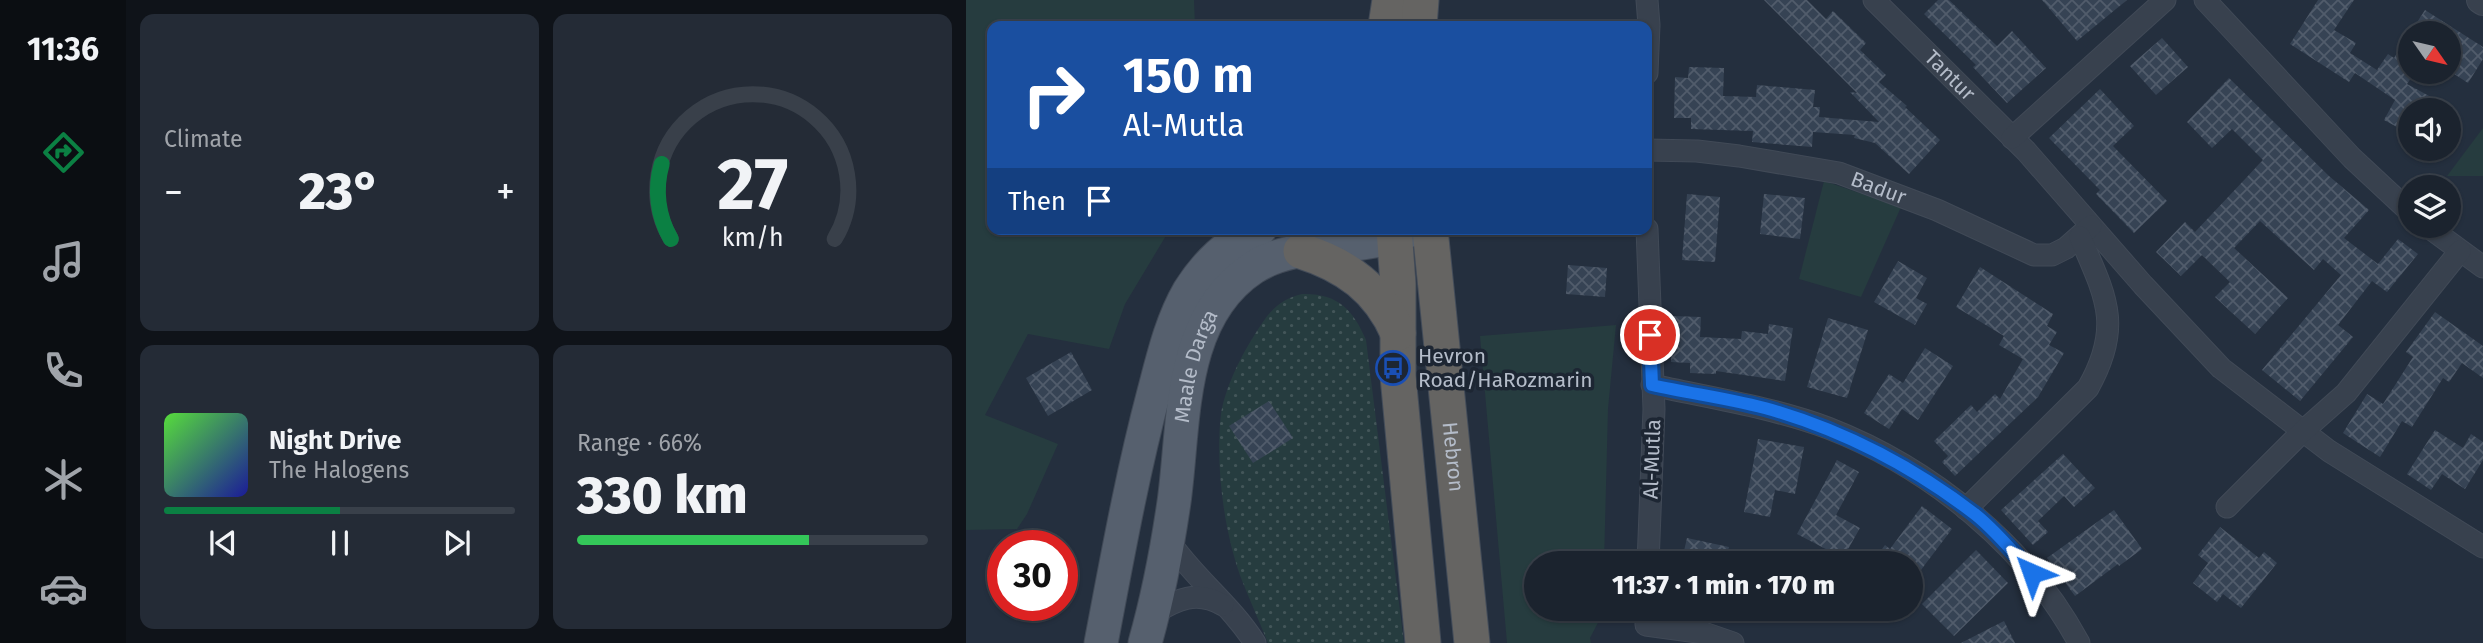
<!DOCTYPE html>
<html lang="en">
<head>
<meta charset="utf-8">
<style>
  :root { --surface:#1b232e; --page:#242b36; --text:#f1f3f6; --muted:#a0a4aa; --line:#39404a; --accent:#0b8043 }
  body { margin:0; font-family:"Fira Sans",sans-serif; background:var(--page); color:var(--text); height:100vh; display:flex; flex-direction:column; font-size:26px; white-space:nowrap }
  * { box-sizing:border-box; margin:0 }
  p { font-size:23px; color:var(--muted) }
  .icon { flex:none; width:38px; height:38px; fill:none; stroke:currentColor; stroke-width:2; stroke-linecap:round; stroke-linejoin:round }
  .map { position:relative; flex:1; overflow:hidden }
  .side { display:flex; flex-direction:column; gap:14px; padding:14px; background:#0f1319; width:840px }
  .side>* { flex:none }
  .banner { position:absolute; left:21px; top:21px; width:665px; height:214px; border-radius:14px; box-shadow:0 2px 5px #0004,0 0 0 2px var(--line); background:#1a4fa0; color:#fff; overflow:hidden }
  .needle { width:46px; rotate:124deg }
  .tools { position:absolute; left:1432px; top:21px; display:grid; gap:14px }
  .tools a { display:grid; place-items:center; width:63px; height:63px; border-radius:50%; background:var(--surface); box-shadow:0 2px 5px #0004,0 0 0 2px var(--line); font-size:35px }
  .speed { position:absolute; left:21px; top:530px; display:flex; gap:14px; font-size:35px; font-weight:700; text-align:center }
  .speed>* { display:grid; place-content:center; width:91px; height:91px; border-radius:50%; background:var(--surface); box-shadow:0 2px 5px #0004,0 0 0 2px var(--line); line-height:1 }
  .speed .limit { border:10px solid #d22; background:#fff; color:#111 }
  .pin { position:absolute; display:grid; place-items:center; width:60px; height:60px; color:#fff; margin:-30px; border:4px solid #fff; border-radius:50%; box-shadow:0 2px 7px #0007 }
  .me { position:absolute; width:77px; margin:-38px; rotate:317deg; stroke-linejoin:round; filter:drop-shadow(0 0 5px #0008) }
  .turn { display:flex; align-items:center; gap:24px; height:147px; padding:0 21px; font-size:32px }
  .turn .icon { width:91px; height:91px; stroke-width:2.5 }
  .turn b { display:block; font-size:49px; line-height:60px }
  .then { display:flex; align-items:center; height:66px; padding:0 21px; background:#0003; gap:14px; font-size:26px }
  .big { font-size:52px; font-weight:800; line-height:1.1 }
  .side .tile { flex:1; display:flex; flex-direction:column; justify-content:center; gap:10px; min-width:0; padding:0 24px; border-radius:14px; background:var(--page) }
  .side .dial { align-items:center; gap:0 }
  .dial svg { height:182px; overflow:visible; fill:none; stroke:var(--line); stroke-width:7; stroke-linecap:round; text-anchor:middle }
  .dial text { fill:var(--text); stroke:none }
  .song { display:flex; align-items:center; gap:21px }
  .cover { width:84px; height:84px; border-radius:10px; background:linear-gradient(135deg,hsl(110 70% 55%),hsl(240 70% 35%)) }
  .played { height:7px; border-radius:4px; background:linear-gradient(90deg,var(--accent) 50%,var(--line) 50%) }
  .keys { display:flex; justify-content:space-around; direction:ltr }
  .heat { display:flex; justify-content:space-between; align-items:center; font-size:38px; direction:ltr }
  .charge { height:10px; border-radius:5px; background:linear-gradient(90deg,#34c759 66%,var(--line) 0) }
  .side .tiles { flex:1; display:grid; gap:14px; grid-template-columns:repeat(2,1fr) }
  .trip { position:absolute; left:558px; top:551px; width:399px; height:70px; border-radius:35px; background:var(--surface); box-shadow:0 2px 5px #0004,0 0 0 2px var(--line); font-weight:800; line-height:70px; text-align:center }
  main { display:flex; flex:1; min-height:0 }
  .menu { display:flex; flex-direction:column; width:126px; justify-content:space-around; align-items:center; background:#0b0e12; color:var(--muted) }
  .menu .icon { width:49px; height:49px }
  .menu .current { color:var(--accent) }
  .menu b { font-size:32px; color:var(--text) }
  .map>svg:first-child { display:block }
  .green { fill:#263c3f }
  .park { fill:url(#park-dots) }
  .building { fill:url(#building-cross-hatch) }
  .lines { fill:none; stroke-linecap:round; stroke-linejoin:round }
  .minor-casing { stroke:#414a57; stroke-width:23 }
  .tertiary-casing { stroke:#414a57; stroke-width:28 }
  .primary-casing { stroke:#414a57; stroke-width:35 }
  .trunk-casing { stroke:#434c59; stroke-width:37 }
  .minor { stroke:#38414e; stroke-width:21 }
  .tertiary { stroke:#38414e; stroke-width:26 }
  .primary { stroke:#56606e; stroke-width:33 }
  .trunk { stroke:#656462; stroke-width:35 }
  .route-casing { stroke:#114b97; stroke-width:18 }
  .route { stroke:#1a73e8; stroke-width:12 }
  .labels { text-anchor:middle; stroke-width:7; stroke-linejoin:round; paint-order:stroke }
  .street-label { font-size:21px; fill:#b4bcc9; stroke:#1d2633 }
  .poi-label { font-size:21px; fill:#b4bcc9; stroke:#1d2633; text-anchor:start }
</style>
</head>
<body>
<main>
<nav class="menu">
<b>11:36</b>
<svg class="icon current" aria-label="directions" viewBox="0 0 24 24"><path d="M12 3l9 9-9 9-9-9zM9 14v-3h6M13 9l2 2-2 2"/></svg>
<svg class="icon" aria-label="music" viewBox="0 0 24 24"><path d="M9 18V5l10-2v13"/><circle cx="6" cy="18" r="3"/><circle cx="16" cy="16" r="3"/></svg>
<svg class="icon" aria-label="phone" viewBox="0 0 24 24"><path d="M5 4h4l2 5-3 2q2 4 5 5l2-3 5 2v4C11 20 4 13 5 4z"/></svg>
<svg class="icon" aria-label="climate" viewBox="0 0 24 24"><path d="M12 3v18M4 7l16 10M4 17L20 7"/></svg>
<svg class="icon" aria-label="car" viewBox="0 0 24 24"><path d="M5 17H2v-5l4-1 3-4h7l3 4 3 1v5h-3M9 17h6M6 11h13"/><circle cx="7" cy="17" r="2"/><circle cx="17" cy="17" r="2"/></svg>
</nav>
<section class="side">
<div class="tiles">
<div class="tile"><p>Climate</p>
<div class="heat"><a>−</a><b class="big">23°</b><a>+</a></div>
</div>
<div class="tile dial"><svg viewBox="0 0 100 80">
<path d="M14 69A42 42 0 1 1 86 69"/>
<path d="M14 69A42 42 0 0 1 10 36" stroke="#0b8043"/>
<text x="50" y="56" font-size="32" font-weight="700">27</text>
<text x="50" y="72" font-size="11">km/h</text>
</svg></div>
<div class="tile">
<div class="song"><i class="cover"></i><div><b>Night Drive</b><p>The Halogens</p></div></div>
<div class="played"></div>
<div class="keys"><svg class="icon" aria-label="previous" viewBox="0 0 24 24"><path d="M18 5L8 12l10 7zM5 5v14"/></svg><svg class="icon" aria-label="pause" viewBox="0 0 24 24"><path d="M8 5v14M16 5v14"/></svg><svg class="icon" aria-label="next" viewBox="0 0 24 24"><path d="M6 5l10 7-10 7zM19 5v14"/></svg></div>
</div>
<div class="tile"><p>Range · 66%</p><b class="big">330 km</b><div class="charge"></div></div>
</div>
</section>
<div class="map">
<svg width="1517" height="643" viewBox="0 0 1517 643">
  <defs>
    <pattern id="park-dots" width="8" height="8" patternUnits="userSpaceOnUse" patternTransform="scale(1.75)"><rect width="8" height="8" fill="#263c3f"/><path d="M2 2h.1M6 6h.1" fill="none" stroke="#435659" stroke-width="1.8" stroke-linecap="round"/></pattern>
    <pattern id="building-cross-hatch" width="8" height="8" patternUnits="userSpaceOnUse" patternTransform="scale(1.75)"><rect width="8" height="8" fill="#364354"/><path d="M0 0l8 8M0 8l8-8" fill="none" stroke="#515c6b"/></pattern>
  </defs>
  <rect width="100%" height="100%" fill="#242f3e"/>
  <g class="green">
    <path d="M0,0H228L229,26H26V229H204L159,304L143,349L62,334L19,415L92,444L61,514L51,529L0,530Z"/>
    <path d="M1517,128V176H1481Z"/>
    <path d="M858,181L935,207L895,297L833,279Z"/>
    <path d="M650,325L642,409L638,563L570,564V609H637L636,615L624,638L625,643H541L514,336Z"/>
  </g>
  <path class="park" d="M336,294C371,293 387,309 400,340L438,643H302C294,623 285,603 277,583C258,535 249,465 255,414C259,389 273,360 286,339C300,317 308,301 336,294Z"/>
  <g class="building">
    <path d="M798,0H841L860,19L867,11L900,43L894,50L920,75L913,82L941,106L939,107L974,140L943,174L909,143L888,138L889,135L847,132L846,147L786,142L787,131L725,129V118H708L709,77L722,78L723,67L758,68L757,96L790,97L791,85L849,90L847,107H854L853,117L913,122L884,92L891,93Z"/>
    <path d="M972,0H983L1031,46L1046,31L1080,68L1041,103L1007,67L1010,65L958,14Z"/>
    <path d="M1076,0H1161L1111,41Z"/>
    <path d="M1352,0H1388L1368,30L1390,43L1384,53L1411,70L1422,54L1428,58L1444,33V72H1449L1441,84L1489,110H1444V134L1418,120L1429,100L1389,73L1383,82L1324,44Z"/>
    <path d="M1459,10L1517,47V59L1502,83L1482,70V33H1444Z"/>
    <path d="M1196,38L1222,67L1190,95L1164,66Z"/>
    <path d="M1263,78L1363,176L1403,210L1378,238L1412,264L1432,239L1452,254L1421,292L1406,281L1372,325L1387,337L1334,401L1296,370L1375,275L1357,259L1348,270L1294,221L1268,248L1322,298L1289,334L1249,297L1264,282L1236,255L1215,276L1190,252L1219,222L1229,232L1297,160L1266,129L1246,148L1221,122Z"/>
    <path d="M1134,89L1168,126L1147,146L1201,201L1168,233L1130,194L1134,190L1083,138Z"/>
    <path d="M721,194L754,197L749,262L716,260Z"/>
    <path d="M798,194L839,198L834,239L794,234Z"/>
    <path d="M932,261L961,278L950,298L961,304L949,325L908,302Z"/>
    <path d="M602,265L641,268L639,297L600,294Z"/>
    <path d="M1014,267L1087,314L1081,326L1091,332L1083,345L1098,353L1072,397L989,476L976,462L982,456L968,441L1005,405L1011,412L1029,394L1034,399L1057,359L1033,345L1038,336L990,307Z"/>
    <path d="M1469,312L1517,346V378L1496,363L1483,382L1477,378L1446,427L1436,421L1414,457L1377,433L1401,394L1417,404L1447,357L1440,352Z"/>
    <path d="M707,316L735,317L734,337L775,339L776,331L802,334L803,324L827,328L819,381L750,371V374L724,373V363L705,362Z"/>
    <path d="M862,318L902,330L881,398L841,387Z"/>
    <path d="M959,348L987,366L952,420L936,409L923,429L898,413L923,374L937,383Z"/>
    <path d="M105,352L126,390L82,416L60,378Z"/>
    <path d="M303,401L327,438L287,463L263,426Z"/>
    <path d="M1469,430L1497,448L1505,434L1517,442V460L1499,489L1476,474L1465,490L1441,474Z"/>
    <path d="M792,439L838,447L829,494L809,490L804,517L778,512Z"/>
    <path d="M1097,454L1129,488L1108,507L1098,496L1072,521L1082,532L1067,545L1035,510Z"/>
    <path d="M871,460L893,472L870,515L894,528L877,558L831,534Z"/>
    <path d="M956,506L986,529L945,583V564H905L919,545L924,549Z"/>
    <path d="M1148,510L1176,549L1153,566L1152,564L1109,596L1081,558Z"/>
    <path d="M1254,527L1293,558L1298,552L1311,563L1275,608L1257,594L1251,602L1227,583L1242,563L1232,555Z"/>
    <path d="M721,538L763,547L759,564H715Z"/>
    <path d="M1010,550L1042,583L988,636L956,604Z"/>
    <path d="M1038,621L1049,643H995Z"/>
  </g>
  <g class="lines">
    <g class="minor-casing">
      <g id="minor">
        <path id="s1" d="M908,0L1060,151L1177,285L1255,368L1363,451L1517,547"/>
        <path d="M1239,0L1386,158L1444,212"/>
        <path d="M681,73L683,25L681,0"/>
        <path d="M1046,138L1199,0"/>
        <path id="s2" d="M681,150L731,151L773,156L873,173L971,210L1068,255H1086L1100,248L1125,226"/>
        <path d="M1461,226L1517,267"/>
        <path d="M681,229L688,409L682,564"/>
        <path d="M686,385C745,398 805,407 862,428C965,468 1061,546 1113,643"/>
        <path d="M1261,507L1337,431L1380,393L1494,251"/>
        <path d="M1000,509L1122,388C1157,326 1140,297 1114,237"/>
        <path d="M203,541C228,578 265,605 289,643"/>
        <path d="M680,609V625L738,633L767,643"/>
        <path d="M187,614C211,599 231,590 257,605"/>
      </g>
    </g>
    <g class="tertiary-casing">
      <path id="tertiary" d="M1514,0L1517,2"/>
    </g>
    <g class="primary-casing">
      <g id="primary">
        <path d="M135,643C151,559 166,475 188,392C197,358 205,322 223,291C240,264 264,241 294,229"/>
        <path id="s3" d="M179,643C192,597 201,550 208,502C219,424 211,318 287,268C333,238 401,253 446,229"/>
      </g>
    </g>
    <g class="trunk-casing">
      <g id="trunk">
        <path d="M420,26L424,0"/>
        <path d="M453,26L455,0"/>
        <path d="M428,229L432,284V376L457,643"/>
        <path id="s4" d="M464,229L506,643"/>
        <path d="M335,251C380,265 413,289 432,333"/>
      </g>
    </g>
    <use href="#minor" class="minor"/>
    <use href="#tertiary" class="tertiary"/>
    <use href="#primary" class="primary"/>
    <use href="#trunk" class="trunk"/>
  </g>
  <g class="lines">
    <g class="route-casing">
      <path id="route" d="M684,335L686,385C726,394 767,399 806,410C881,432 949,468 1010,515C1030,531 1049,554 1066,573"/>
    </g>
    <use href="#route" class="route"/>
  </g>
  <defs>
    <g id="bus-ring" transform="scale(1.75)"><circle r="9.5" fill="#1d2633" stroke="#1a4fb4" stroke-width="1.5"/><path d="M-5-6H5V4H4V6H2V4H-2V6H-4V4H-5ZM-3.5-4V0h7V-4ZM-3.5 1.2v1.5H-2V1.2ZM2 1.2v1.5H3.5V1.2Z" fill="#1a4fb4"/></g>
  </defs>
  <g fill-rule="evenodd">
    <use href="#bus-ring" x="427" y="368"/>
  </g>
  <g class="labels">
    <g class="street-label">
      <text dy="7" stroke="none"><textPath href="#s1" startOffset="107">Tantur</textPath></text>
      <text dy="7" stroke="none"><textPath href="#s2" startOffset="236">Badur</textPath></text>
      <text dy="7" stroke="none"><textPath href="#s3" startOffset="282">Maale Darga</textPath></text>
      <text dy="7" stroke="none"><textPath href="#s4" startOffset="229">Hebron</textPath></text>
      <text transform="translate(686 459) rotate(-88)" y="7">Al-Mutla</text>
    </g>
    <g class="poi-label">
      <text x="452" y="363">Hevron<tspan x="452" dy="24">Road/HaRozmarin</tspan></text>
    </g>
  </g>
</svg>
<div class="tools">
<a><svg class="needle" viewBox="-14 -14 28 28"><path d="M0-13l5 13h-10z" fill="#e53935"/><path d="M0 13l5-13h-10z" fill="#a0a4aa"/></svg></a>
<a><svg class="icon" aria-label="sound" viewBox="0 0 24 24"><path d="M4 9h4l5-4v14l-5-4H4zM17 9q2 3 0 6"/></svg></a>
<a><svg class="icon" aria-label="layers" viewBox="0 0 24 24"><path d="M12 4l9 5-9 5-9-5zM3 14l9 5 9-5"/></svg></a>
</div>
<div class="speed"><div class="limit">30</div></div>
<div class="pin" style="left:684px;top:335px;background:#d93025"><svg class="icon" aria-label="arrive" viewBox="0 0 24 24"><path d="M6 21V4h12l-3 4 3 4H6"/></svg></div>
<svg class="me" style="left:1066px;top:573px" viewBox="-20 -20 40 40"><path d="M0-17L14 15 0 8-14 15z" fill="#1a73e8" stroke="#fff" stroke-width="4"/></svg>
<div class="trip">11:37 · 1 min · 170 m</div>
<div class="banner">
<div class="turn"><svg class="icon" aria-label="right" viewBox="0 0 24 24"><path d="M7 20v-9h11M14 6l5 5-5 5"/></svg><div><b>150 m</b>Al-Mutla</div></div>
<div class="then">Then<svg class="icon" aria-label="arrive" viewBox="0 0 24 24"><path d="M6 21V4h12l-3 4 3 4H6"/></svg></div>
</div>
</div>
</main>
</body>
</html>
